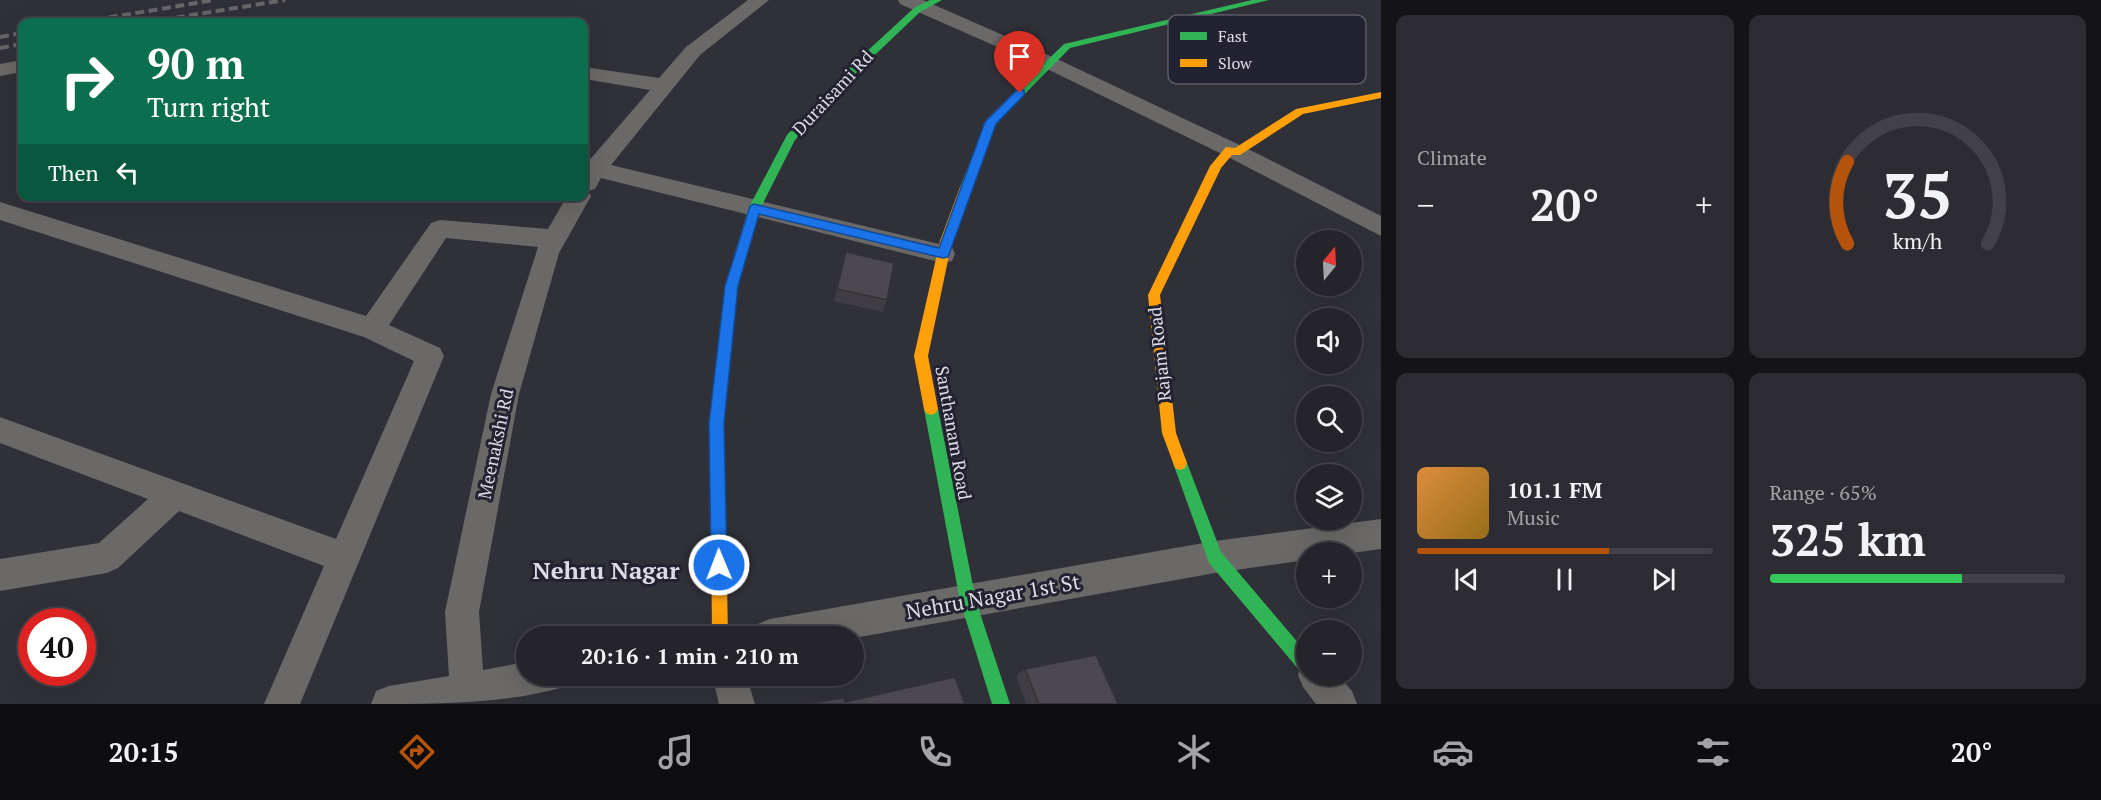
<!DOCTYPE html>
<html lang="en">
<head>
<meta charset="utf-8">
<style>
  :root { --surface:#24242a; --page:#2c2c32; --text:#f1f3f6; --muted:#a3a4a8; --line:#414147; --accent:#b45309 }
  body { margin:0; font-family:"PT Serif",serif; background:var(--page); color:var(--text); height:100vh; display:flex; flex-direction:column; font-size:22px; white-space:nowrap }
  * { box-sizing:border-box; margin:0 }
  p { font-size:20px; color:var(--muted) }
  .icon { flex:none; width:33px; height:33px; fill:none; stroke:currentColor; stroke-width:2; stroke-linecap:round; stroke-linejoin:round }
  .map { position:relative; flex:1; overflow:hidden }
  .details { display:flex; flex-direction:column; gap:15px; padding:15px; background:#141417; width:720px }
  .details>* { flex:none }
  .top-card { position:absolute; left:18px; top:18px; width:570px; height:183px; border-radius:12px; box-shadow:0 6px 24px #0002,0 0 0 2px var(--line); background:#0b6e4f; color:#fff; overflow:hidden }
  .needle { width:39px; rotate:18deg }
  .controls { position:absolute; left:1296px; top:230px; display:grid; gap:12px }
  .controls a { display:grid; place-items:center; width:66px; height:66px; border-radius:50%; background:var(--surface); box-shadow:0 6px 24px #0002,0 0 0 2px var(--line); font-size:30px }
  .speed { position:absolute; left:18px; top:608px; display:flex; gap:12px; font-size:30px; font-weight:700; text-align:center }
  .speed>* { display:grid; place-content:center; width:78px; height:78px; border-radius:50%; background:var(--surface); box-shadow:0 6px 24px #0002,0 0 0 2px var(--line); line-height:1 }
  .speed .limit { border:9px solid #d22; background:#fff; color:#111 }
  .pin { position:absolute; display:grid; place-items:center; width:51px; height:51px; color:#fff; margin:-62px -26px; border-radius:50% 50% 50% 0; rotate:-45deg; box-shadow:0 0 6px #0007 }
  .pin .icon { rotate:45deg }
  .me { position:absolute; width:66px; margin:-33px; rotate:359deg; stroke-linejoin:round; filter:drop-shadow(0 0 4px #0008) }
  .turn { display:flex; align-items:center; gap:21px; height:126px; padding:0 30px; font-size:27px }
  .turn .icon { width:78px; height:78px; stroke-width:2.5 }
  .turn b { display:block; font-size:42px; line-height:51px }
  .then { display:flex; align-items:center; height:57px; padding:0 30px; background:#0003; gap:12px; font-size:22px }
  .big { font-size:45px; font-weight:600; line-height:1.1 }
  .details .tile { flex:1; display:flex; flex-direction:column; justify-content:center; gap:9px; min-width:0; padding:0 21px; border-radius:12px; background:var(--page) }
  .details .dial { align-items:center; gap:0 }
  .dial svg { height:156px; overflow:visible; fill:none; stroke:var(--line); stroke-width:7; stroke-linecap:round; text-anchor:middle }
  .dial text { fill:var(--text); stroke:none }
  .song { display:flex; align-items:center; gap:18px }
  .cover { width:72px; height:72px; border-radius:9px; background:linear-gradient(135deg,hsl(30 70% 55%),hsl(40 70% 35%)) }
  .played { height:6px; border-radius:3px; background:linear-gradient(90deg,var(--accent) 65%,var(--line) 65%) }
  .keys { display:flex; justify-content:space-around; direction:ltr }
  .heat { display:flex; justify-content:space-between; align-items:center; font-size:33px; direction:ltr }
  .charge { height:9px; border-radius:4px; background:linear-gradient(90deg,#34c759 65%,var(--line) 0) }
  .details .tiles { flex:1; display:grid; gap:15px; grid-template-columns:repeat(2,1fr) }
  .trip { position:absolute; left:516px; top:626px; width:348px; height:60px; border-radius:30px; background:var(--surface); box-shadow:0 6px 24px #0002,0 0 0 2px var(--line); font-weight:600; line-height:60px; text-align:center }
  .dock { display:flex; height:96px; justify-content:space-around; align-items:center; background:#0e0e11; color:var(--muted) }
  .dock .icon { width:42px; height:42px }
  .dock .active { color:var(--accent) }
  .dock b { font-size:27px; color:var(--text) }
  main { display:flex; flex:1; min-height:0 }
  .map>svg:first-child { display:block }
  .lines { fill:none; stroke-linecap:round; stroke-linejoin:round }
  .street { fill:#6b6968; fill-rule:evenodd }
  .fast { fill:#30b455; fill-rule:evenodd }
  .slow { fill:#ff9f0a; fill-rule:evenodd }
  .rail { stroke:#666669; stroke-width:4; stroke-dasharray:9 4.5; stroke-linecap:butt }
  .wall { fill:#403e44 }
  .building { fill:#4b484f; stroke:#343237; stroke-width:1.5 }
  .route { fill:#1a73e8; stroke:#114b97; stroke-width:1.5 }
  .labels { text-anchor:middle; stroke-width:6; stroke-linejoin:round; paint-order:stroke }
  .street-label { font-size:18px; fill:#dddce6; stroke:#232230 }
  .near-street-label { font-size:21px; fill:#dddce6; stroke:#232230 }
  .district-label { font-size:24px; font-weight:bold; fill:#dddce6; stroke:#232230 }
  .key { fill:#232230; stroke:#5b5a67; stroke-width:1.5 }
  .key-label { font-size:16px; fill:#dddce6 }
</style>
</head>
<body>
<main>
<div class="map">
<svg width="1381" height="704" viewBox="0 0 1381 704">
  <rect width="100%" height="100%" fill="#303038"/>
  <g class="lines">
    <g class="street">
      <path d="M748,0H769L700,55L611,165L943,245L952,247L955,254L952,261L943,263L601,178L595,189L588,191L591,196L559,253L519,394L479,612L483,670L526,662V675H569L564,687C506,704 433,704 371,704L376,691L389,686L449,676L445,612L491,394L538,247L446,238L389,325L440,348L444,356L300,704H264L324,566L179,511L118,568L107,573L0,591V559L99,543L148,499L0,443V417L336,539L414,361L364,337L0,220V202L366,316L431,223L440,220L548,229L567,196H584V169L587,163L650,90L584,79V67L659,78L686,47Z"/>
      <path d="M898,0H923L1057,59L1244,147L1381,216V236L1228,157L1043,67L900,4Z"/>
      <path d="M22,60V72L0,76V64Z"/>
      <path d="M1381,519V549L1352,553L1306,552V560L1215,573L854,638V636H753L758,624L770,619L1215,541Z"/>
      <path d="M1306,661V675H1338L1352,691L1357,704H1316L1303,687L1298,675L1303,663Z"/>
      <path d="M712,675H746L755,704H719Z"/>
    </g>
    <g class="fast">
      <path d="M930,0H942L920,12L859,70L795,140L760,209L753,230H745L743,227L748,209L787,135L851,66L914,8Z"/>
      <path d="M1252,0H1269L1070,48L996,123L972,187L966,191L962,190L960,187L987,119L1064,44Z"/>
      <path d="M931,403L936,405L938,409L976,601L1010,704H992L960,601L924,409L926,405Z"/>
      <path d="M1180,456L1185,458L1187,463L1221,552L1306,652V673L1300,671L1209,563L1173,463L1175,458Z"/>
    </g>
    <g class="slow">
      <path d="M1381,92V98L1303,114L1240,155H1232L1221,168L1160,295L1176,433L1187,463L1185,468L1180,470L1175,468L1162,433L1148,295L1210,166L1226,147L1235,148L1296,109Z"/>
      <path d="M966,183L972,187L952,241L928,356L938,409L936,413L931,415L926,413L924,409L914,356L940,241L960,187Z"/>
      <path d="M749,223L755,227L737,286L724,423L728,636H712L710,423L725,286L743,227Z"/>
    </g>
    <g class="rail">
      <path d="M82,22L214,0"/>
      <path d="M149,22L285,0"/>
      <path d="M0,37L22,33"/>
      <path d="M0,48L22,44"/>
    </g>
  </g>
  <g class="wall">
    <path d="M846,252L887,300L882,312L834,301Z"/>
    <path d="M1025,669L1118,704H1026L1016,675Z"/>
  </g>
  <g class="building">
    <path d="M846,252L894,263L887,300L837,289Z"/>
    <path d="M1096,655L1118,704H1039L1025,669Z"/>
    <path d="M955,677L965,704H804L844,698L845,702Z"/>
  </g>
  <path class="route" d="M1020,89L1024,90V95L996,124L948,257L943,258L759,214L738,286L724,423L727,565L725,571L719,573L713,571L711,565L709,423L725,286L750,206L754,204L939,248L985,122L1017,90Z"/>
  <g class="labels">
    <g class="street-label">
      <text transform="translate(833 93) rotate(-47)" y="6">Duraisami Rd</text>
      <text transform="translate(1160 354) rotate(-96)" y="6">Rajam Road</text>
      <text transform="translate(953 433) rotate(80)" y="6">Santhanam Road</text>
      <text transform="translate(496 444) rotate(-78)" y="6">Meenakshi Rd</text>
    </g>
    <g class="near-street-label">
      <text transform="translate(993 597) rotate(-10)" y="7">Nehru Nagar 1st St</text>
    </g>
    <g class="district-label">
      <text x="606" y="579">Nehru Nagar</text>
    </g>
  </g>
  <rect x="1168" y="15" width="198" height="69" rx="9" class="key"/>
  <rect x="1180" y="32" width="27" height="8" fill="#30b455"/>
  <rect x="1180" y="59" width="27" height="8" fill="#ff9f0a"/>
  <g class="key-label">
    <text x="1218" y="42">Fast</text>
    <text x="1218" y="69">Slow</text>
  </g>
</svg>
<div class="controls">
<a><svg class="needle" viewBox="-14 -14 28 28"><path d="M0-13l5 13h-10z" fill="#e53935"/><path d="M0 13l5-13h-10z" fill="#a3a4a8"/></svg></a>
<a><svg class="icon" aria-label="sound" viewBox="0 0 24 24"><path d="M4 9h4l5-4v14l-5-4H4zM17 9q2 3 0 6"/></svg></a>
<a><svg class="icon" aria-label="search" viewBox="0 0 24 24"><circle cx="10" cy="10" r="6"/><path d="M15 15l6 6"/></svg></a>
<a><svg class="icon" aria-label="layers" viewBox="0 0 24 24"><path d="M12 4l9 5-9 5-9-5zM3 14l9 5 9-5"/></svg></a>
<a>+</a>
<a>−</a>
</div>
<div class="speed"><div class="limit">40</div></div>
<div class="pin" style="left:1020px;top:93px;background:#d93025"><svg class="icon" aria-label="arrive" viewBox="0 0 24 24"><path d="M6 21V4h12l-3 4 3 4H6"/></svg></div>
<svg class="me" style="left:719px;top:565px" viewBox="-20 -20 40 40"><circle r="17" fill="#1a73e8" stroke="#fff" stroke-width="3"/><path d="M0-11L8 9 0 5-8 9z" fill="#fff"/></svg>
<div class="trip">20:16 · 1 min · 210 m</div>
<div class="top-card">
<div class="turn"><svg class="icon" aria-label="right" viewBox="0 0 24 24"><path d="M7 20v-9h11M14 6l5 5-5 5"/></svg><div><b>90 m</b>Turn right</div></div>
<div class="then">Then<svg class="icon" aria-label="left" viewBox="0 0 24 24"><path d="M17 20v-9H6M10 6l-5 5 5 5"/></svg></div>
</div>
</div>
<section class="details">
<div class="tiles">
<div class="tile"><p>Climate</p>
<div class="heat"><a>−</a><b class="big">20°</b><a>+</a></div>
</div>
<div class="tile dial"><svg viewBox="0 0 100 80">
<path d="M14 69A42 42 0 1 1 86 69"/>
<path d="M14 69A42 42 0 0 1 14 27" stroke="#b45309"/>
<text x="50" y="56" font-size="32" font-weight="700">35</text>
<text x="50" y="72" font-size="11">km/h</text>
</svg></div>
<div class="tile">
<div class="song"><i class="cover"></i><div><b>101.1 FM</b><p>Music</p></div></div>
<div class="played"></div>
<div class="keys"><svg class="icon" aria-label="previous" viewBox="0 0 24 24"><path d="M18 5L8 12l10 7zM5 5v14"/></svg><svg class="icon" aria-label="pause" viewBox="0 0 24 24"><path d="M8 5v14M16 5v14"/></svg><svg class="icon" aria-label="next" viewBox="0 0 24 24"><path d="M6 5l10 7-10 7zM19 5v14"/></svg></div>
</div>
<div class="tile"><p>Range · 65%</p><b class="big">325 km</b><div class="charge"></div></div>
</div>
</section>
</main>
<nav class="dock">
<b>20:15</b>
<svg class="icon active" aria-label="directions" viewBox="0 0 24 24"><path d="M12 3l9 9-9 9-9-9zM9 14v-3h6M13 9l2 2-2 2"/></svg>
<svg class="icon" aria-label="music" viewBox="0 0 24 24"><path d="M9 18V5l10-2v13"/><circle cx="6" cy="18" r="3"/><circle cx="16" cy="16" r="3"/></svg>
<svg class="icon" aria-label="phone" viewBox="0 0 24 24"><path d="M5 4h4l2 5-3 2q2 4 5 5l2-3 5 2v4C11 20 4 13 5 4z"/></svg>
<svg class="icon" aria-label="climate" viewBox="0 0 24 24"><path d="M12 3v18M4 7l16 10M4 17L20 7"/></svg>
<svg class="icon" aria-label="car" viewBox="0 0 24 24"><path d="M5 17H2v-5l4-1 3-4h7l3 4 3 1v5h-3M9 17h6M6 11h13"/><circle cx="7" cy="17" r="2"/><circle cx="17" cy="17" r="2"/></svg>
<svg class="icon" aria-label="filters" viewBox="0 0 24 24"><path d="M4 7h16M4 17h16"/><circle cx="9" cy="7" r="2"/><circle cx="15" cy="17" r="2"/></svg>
<b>20°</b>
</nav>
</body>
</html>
